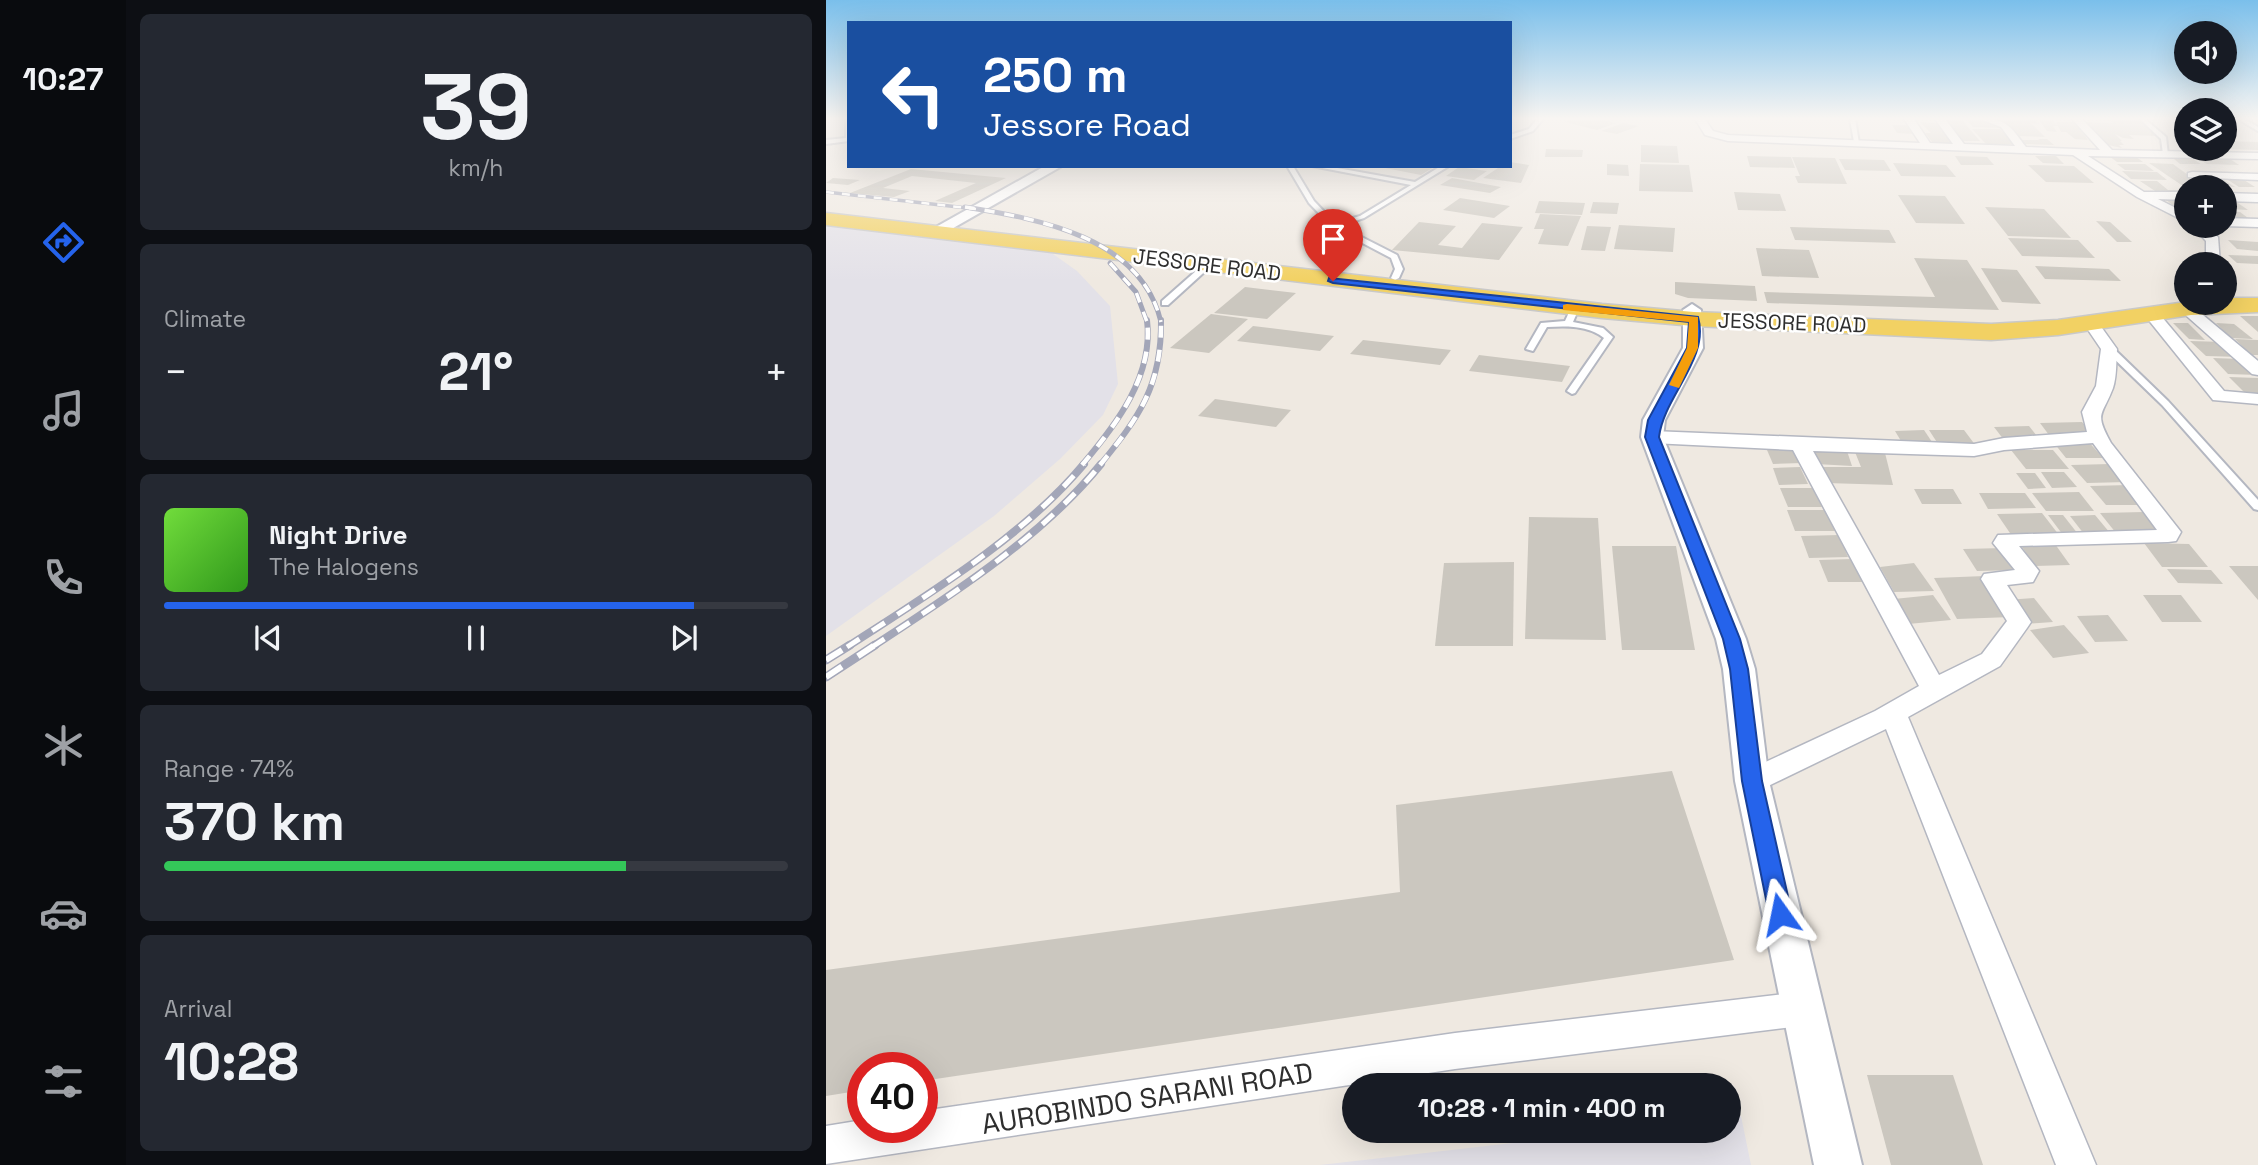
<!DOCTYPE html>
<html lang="en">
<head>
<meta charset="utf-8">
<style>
  :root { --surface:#171b24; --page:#242831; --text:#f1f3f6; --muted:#9ea1a6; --line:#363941; --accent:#2563eb }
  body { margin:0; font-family:"Space Grotesk",sans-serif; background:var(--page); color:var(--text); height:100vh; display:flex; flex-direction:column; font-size:26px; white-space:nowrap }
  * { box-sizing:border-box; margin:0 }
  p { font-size:23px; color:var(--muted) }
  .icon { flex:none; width:38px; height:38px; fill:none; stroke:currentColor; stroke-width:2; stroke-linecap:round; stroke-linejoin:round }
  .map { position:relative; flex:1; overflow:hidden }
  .side { display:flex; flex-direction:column; gap:14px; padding:14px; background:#0d0f14; width:700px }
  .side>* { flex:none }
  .banner { position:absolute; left:21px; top:21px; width:665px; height:147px; border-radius:0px; box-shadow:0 7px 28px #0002; background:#1a4fa0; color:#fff; overflow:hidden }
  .controls { position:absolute; left:1348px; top:21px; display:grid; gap:14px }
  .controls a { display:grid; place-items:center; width:63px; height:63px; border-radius:50%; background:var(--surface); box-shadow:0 7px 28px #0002; font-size:35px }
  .speed { position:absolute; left:21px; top:1052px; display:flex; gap:14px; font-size:35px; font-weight:700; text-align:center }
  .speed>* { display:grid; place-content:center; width:91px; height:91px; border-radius:50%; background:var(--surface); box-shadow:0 7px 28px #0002; line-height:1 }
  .speed .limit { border:10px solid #d22; background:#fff; color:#111 }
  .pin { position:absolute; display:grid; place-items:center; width:60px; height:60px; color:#fff; margin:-72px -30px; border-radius:50% 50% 50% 0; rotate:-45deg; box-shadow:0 0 7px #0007 }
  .pin .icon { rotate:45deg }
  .me { position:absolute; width:77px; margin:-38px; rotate:348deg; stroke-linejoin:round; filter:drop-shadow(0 0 5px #0008) }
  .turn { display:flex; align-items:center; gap:24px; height:147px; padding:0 21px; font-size:32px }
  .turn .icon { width:91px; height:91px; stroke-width:2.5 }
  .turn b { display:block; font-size:49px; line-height:60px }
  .big { font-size:52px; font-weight:700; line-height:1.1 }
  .side .tile { flex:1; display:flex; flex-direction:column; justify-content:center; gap:10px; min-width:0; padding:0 24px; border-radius:10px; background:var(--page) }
  .side .dial { align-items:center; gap:0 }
  .dial b { font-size:91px; line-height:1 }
  .song { display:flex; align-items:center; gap:21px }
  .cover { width:84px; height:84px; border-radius:10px; background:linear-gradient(135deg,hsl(100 70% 55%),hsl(110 70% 35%)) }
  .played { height:7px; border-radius:4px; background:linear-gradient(90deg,var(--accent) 85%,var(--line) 85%) }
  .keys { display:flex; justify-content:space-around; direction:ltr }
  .heat { display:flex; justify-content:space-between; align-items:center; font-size:38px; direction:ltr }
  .charge { height:10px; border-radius:5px; background:linear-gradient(90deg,#34c759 74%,var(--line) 0) }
  .trip { position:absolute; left:516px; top:1073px; width:399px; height:70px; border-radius:35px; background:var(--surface); box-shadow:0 7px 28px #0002; font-weight:700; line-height:70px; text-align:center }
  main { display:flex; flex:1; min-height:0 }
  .menu { display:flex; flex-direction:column; width:126px; justify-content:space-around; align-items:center; background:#090b0e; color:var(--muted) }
  .menu .icon { width:49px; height:49px }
  .menu .on { color:var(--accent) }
  .menu b { font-size:32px; color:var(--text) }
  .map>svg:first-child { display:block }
  .industrial { fill:#e3e1e8 }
  .building { fill:#cbc7bf }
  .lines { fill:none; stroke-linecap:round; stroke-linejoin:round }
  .service-casing { stroke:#b4b7c1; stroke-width:4 }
  .minor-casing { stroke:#b4b7c1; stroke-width:3 }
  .tertiary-casing { stroke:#b4b7c1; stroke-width:4 }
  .primary-casing { stroke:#c9c9c9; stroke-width:3 }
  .service { fill:#fff; fill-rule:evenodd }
  .minor { fill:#fff; fill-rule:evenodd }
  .tertiary { fill:#fff; fill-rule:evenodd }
  .primary { fill:#f2d163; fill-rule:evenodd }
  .rail-far4-casing { stroke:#a3a6b8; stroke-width:3.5 }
  .rail-far3-casing { stroke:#a3a6b8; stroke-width:5 }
  .rail-far2-casing { stroke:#a3a6b8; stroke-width:6 }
  .rail-far1-casing { stroke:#a3a6b8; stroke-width:8 }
  .rail-casing { stroke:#a3a6b8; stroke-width:9 }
  .rail-far4 { stroke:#fff; stroke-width:2.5; stroke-dasharray:8; stroke-linecap:butt }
  .rail-far3 { stroke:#fff; stroke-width:3.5; stroke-dasharray:10; stroke-linecap:butt }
  .rail-far2 { stroke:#fff; stroke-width:4.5; stroke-dasharray:12; stroke-linecap:butt }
  .rail-far1 { stroke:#fff; stroke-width:5; stroke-dasharray:15; stroke-linecap:butt }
  .rail { stroke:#fff; stroke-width:6; stroke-dasharray:19; stroke-linecap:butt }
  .route { fill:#2563eb; stroke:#184099; stroke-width:2 }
  .slow { fill:#f59e0b }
  .labels { text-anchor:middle; stroke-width:5; stroke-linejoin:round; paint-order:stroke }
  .far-street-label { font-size:21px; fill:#2e2e2e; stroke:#fff }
  .near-street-label { font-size:28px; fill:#2e2e2e; stroke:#fff }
</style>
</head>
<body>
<main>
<nav class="menu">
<b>10:27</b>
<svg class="icon on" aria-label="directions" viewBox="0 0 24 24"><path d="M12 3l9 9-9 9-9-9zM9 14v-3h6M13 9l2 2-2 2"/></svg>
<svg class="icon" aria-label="music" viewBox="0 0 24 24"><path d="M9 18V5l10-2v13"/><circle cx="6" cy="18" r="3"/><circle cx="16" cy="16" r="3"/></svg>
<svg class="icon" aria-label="phone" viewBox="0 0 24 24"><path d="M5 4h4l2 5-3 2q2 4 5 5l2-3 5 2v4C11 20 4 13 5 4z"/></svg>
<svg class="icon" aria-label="climate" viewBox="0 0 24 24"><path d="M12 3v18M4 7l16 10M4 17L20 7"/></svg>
<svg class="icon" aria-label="car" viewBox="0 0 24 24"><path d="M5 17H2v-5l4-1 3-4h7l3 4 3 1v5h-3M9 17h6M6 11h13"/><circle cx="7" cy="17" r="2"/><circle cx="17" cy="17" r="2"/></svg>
<svg class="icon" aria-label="filters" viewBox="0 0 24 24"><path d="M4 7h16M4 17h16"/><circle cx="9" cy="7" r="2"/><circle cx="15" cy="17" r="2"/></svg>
</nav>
<section class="side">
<div class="tile dial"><b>39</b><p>km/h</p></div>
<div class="tile"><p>Climate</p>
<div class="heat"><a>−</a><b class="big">21°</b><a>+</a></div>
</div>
<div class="tile">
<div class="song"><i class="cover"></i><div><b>Night Drive</b><p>The Halogens</p></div></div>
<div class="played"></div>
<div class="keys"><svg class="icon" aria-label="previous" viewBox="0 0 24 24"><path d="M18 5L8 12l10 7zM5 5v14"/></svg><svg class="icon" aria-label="pause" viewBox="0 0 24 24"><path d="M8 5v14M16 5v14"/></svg><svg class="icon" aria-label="next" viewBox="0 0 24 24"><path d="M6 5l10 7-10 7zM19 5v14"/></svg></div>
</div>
<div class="tile"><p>Range · 74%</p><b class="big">370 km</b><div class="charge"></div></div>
<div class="tile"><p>Arrival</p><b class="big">10:28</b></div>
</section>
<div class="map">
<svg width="1432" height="1165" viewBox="0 0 1432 1165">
  <rect width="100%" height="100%" fill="#efe9e1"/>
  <g class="industrial">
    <path d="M0,226L220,249L251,271L284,306L292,384L277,415L234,459L168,516L0,636Z"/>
    <path d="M915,1116L925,1165H494L793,1131L903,1130V1118Z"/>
  </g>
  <g class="building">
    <path d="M749,119H771L790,123L771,130L739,122Z"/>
    <path d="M1117,119H1135L1154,141H1132Z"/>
    <path d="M1140,119H1157L1161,123L1171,124L1175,128L1147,127Z"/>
    <path d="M1168,119H1208L1213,124L1205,123L1219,137L1192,136L1179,123H1172Z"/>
    <path d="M1282,119H1312L1333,136L1303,135L1308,139L1297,138L1289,134L1296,141H1294L1298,145H1293L1296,148L1277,144L1259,122L1287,123Z"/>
    <path d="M1213,120L1227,121L1232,126H1227L1231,132L1221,131Z"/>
    <path d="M1094,122L1112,123L1128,144L1107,143L1099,133H1105Z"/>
    <path d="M1230,122H1249L1262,140L1249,139L1240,132H1235Z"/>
    <path d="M797,123L813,126L791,134L775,131Z"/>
    <path d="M1066,125H1084L1089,134L1071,133Z"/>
    <path d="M1146,129H1174L1189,144H1160Z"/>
    <path d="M1212,139H1221L1228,145L1198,144L1195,140H1214Z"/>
    <path d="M1398,141L1432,142V150L1398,149Z"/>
    <path d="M815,145L851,146L853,163L815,162Z"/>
    <path d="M720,149L757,150L756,157H719Z"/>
    <path d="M921,156L965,157L969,168L924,167Z"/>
    <path d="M1129,156L1161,157L1168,165H1135Z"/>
    <path d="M1209,156H1230L1238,164L1217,163Z"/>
    <path d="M1283,156H1309L1317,162H1291Z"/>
    <path d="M966,157L1009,158L1021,184L972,183L969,176H974Z"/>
    <path d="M1347,158L1367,159L1375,164H1354Z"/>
    <path d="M1013,159L1058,160L1065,171L1019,170Z"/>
    <path d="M1372,159H1404L1413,165L1381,164Z"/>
    <path d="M684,162L703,165L695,183L657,178L675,166H684Z"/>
    <path d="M1067,163L1120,165L1130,177L1075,176Z"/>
    <path d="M1323,163L1347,164L1377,186H1357Z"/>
    <path d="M781,164L802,165L803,176L781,175Z"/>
    <path d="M814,164L863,165L867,192L813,191Z"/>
    <path d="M1291,164H1319L1328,171L1299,170Z"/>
    <path d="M1202,165L1248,166L1268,183L1220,182Z"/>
    <path d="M549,166H603L608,167L595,175Z"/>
    <path d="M633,167L661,171L648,180L620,176Z"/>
    <path d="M85,169L180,178L126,203L109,201L150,183L86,176L57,188L84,191L68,197L24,193Z"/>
    <path d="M1296,171L1331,172L1341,180L1305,179Z"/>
    <path d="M1379,177L1395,178L1409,187L1392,186Z"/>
    <path d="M7,178L34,180L22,185L0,183Z"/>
    <path d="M626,178L675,187L664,193L614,185Z"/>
    <path d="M1399,178H1415L1429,187H1413Z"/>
    <path d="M1314,181H1331L1342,190H1352L1359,196L1335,195Z"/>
    <path d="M908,192L954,194L960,211L912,210Z"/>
    <path d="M1072,195L1119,196L1139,224L1090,223Z"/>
    <path d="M634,198L684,206L668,218L617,210Z"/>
    <path d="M1338,198L1360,199V208H1350Z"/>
    <path d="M713,201L759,203L756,215L709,213Z"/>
    <path d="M1398,201H1409L1422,210L1404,209L1398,205Z"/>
    <path d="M767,202L793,203L791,214L764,213Z"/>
    <path d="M1159,207L1218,209L1245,238L1182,236Z"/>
    <path d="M1398,211L1414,212L1426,221L1408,220Z"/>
    <path d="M714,214L755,216L742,246L712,244L718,229H708Z"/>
    <path d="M1270,221L1284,222L1306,242H1291Z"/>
    <path d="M593,222L630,226L612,245L636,248L656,223L697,227L673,260L566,250Z"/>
    <path d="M793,225L849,228L847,252L788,249Z"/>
    <path d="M761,226L785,227L779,251L755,250Z"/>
    <path d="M964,227L1063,230L1070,243L969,240Z"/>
    <path d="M1182,238L1252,240L1269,258L1196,256Z"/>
    <path d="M1402,240L1432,242V251L1411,249Z"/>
    <path d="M930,248L983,250L993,278L936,276Z"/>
    <path d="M1402,255L1432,256V264L1411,263Z"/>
    <path d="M1088,258L1141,260L1173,310L941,303L938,292L1109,297Z"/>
    <path d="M1209,266L1283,269L1295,281L1219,279Z"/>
    <path d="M1155,268L1191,270L1215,304L1176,302Z"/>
    <path d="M849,282L929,286L931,301L862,298L849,294Z"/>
    <path d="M419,287L470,293L441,319L388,313Z"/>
    <path d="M385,314L422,319L383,353L344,348Z"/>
    <path d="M1414,316H1432V332Z"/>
    <path d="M1347,323H1362L1379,340L1363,339Z"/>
    <path d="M1390,323L1408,324L1427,339L1404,338Z"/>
    <path d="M427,326L508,336L494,351L411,341Z"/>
    <path d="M1409,339L1432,340V355H1425Z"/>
    <path d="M537,340L625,350L614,365L524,354Z"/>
    <path d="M1364,341L1398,342L1414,357L1380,356Z"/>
    <path d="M653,355L744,366L736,382L643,371Z"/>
    <path d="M1387,358L1415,359L1432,375L1402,374Z"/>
    <path d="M1403,377L1432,378V393H1419Z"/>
    <path d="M389,399L465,410L450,427L372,416Z"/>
    <path d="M1256,422L1267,434L1223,435L1214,423Z"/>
    <path d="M1203,426L1214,440H1178L1168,427Z"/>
    <path d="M1098,430L1108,445L1078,446L1069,431Z"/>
    <path d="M1103,430H1138L1150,446L1114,447Z"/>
    <path d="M1261,440L1277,458H1240L1228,443Z"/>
    <path d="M985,447L1020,448L1026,466L990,464Z"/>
    <path d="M970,449L976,463L947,464L941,450Z"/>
    <path d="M1185,450H1227L1243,469H1200Z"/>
    <path d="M1029,452L1059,453L1067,485L1000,483L994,467H1035Z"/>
    <path d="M1284,464L1301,482L1261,483L1245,465Z"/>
    <path d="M974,467L982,484L953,485L947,468Z"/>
    <path d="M1215,472H1238L1251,487L1226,488Z"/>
    <path d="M1190,473H1209L1220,488L1202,489Z"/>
    <path d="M1303,485L1320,505H1280L1264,486Z"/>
    <path d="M954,488H987L996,507H962Z"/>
    <path d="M1088,489H1127L1136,504H1096Z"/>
    <path d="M1253,492L1268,511H1220L1206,493Z"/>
    <path d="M1153,493H1199L1210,508L1162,509Z"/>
    <path d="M961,510H1000L1009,531H969Z"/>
    <path d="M1318,512L1335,532L1290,533L1274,513Z"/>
    <path d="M1216,513L1233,535L1186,536L1171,514Z"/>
    <path d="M1222,515H1237L1252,534L1237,535Z"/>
    <path d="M1269,515L1284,533L1258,534L1244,516Z"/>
    <path d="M703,517L772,518L780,640L699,639Z"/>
    <path d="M1013,535L1022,557L983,558L975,536Z"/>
    <path d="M1318,543L1363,544L1382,567H1336Z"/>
    <path d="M1194,544H1229L1244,565L1209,566Z"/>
    <path d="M786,546H850L869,650H796Z"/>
    <path d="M1178,548L1194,570L1151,571L1137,549Z"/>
    <path d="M1027,559L1037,582H1002L993,560Z"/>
    <path d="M688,562L687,646H609L618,563Z"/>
    <path d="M1088,563L1108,591L1068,592L1054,567Z"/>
    <path d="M1403,566H1432V600Z"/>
    <path d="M1341,569L1385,570L1397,584L1352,583Z"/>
    <path d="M1159,576L1185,617L1131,619L1108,578Z"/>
    <path d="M1107,595L1125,620L1082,624L1068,599Z"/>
    <path d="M1317,595H1355L1376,622H1336Z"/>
    <path d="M1208,598L1227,622L1198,624L1180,600Z"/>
    <path d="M1282,615L1302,641L1269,642L1251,616Z"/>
    <path d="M1238,625L1263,653L1227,658L1204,630Z"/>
    <path d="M846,771L908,960L96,1081V1068H37V1090L0,1096V970L574,892L570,805Z"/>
    <path d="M1041,1075H1127L1157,1165H1065Z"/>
  </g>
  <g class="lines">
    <g class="service-casing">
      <g id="service">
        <path d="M20,119H23V141L0,144V140L20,138Z"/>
        <path d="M711,119H717L707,131L684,139V135L703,129Z"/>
        <path d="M1024,119H1029L1033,143L1028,142Z"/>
        <path d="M1314,119H1319L1340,137L1342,155L1337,154L1335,139Z"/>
        <path d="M1412,119H1418L1432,127V131Z"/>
        <path d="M461,166H467L488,201L509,223L534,216L585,185L486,166H500L589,182L615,166H623L538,218L514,226L571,255L577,269L573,278L569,280L565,278L569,269L565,258L506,227L483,203Z"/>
        <path d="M379,263L386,265L342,305H336V301Z"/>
        <path d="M746,306L753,308L747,322L777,328L787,337L749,393L746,394L741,391L778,338C762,325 740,326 721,327L707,351L700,349L715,323L739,321Z"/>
        <path d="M1280,347H1286L1342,401L1432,500V510L1428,509L1336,405L1280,351Z"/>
      </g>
    </g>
    <g class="minor-casing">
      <g id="minor">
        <path d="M869,119H879L887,131L902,135L1094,143L1078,119H1088L1104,143L1127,144L1109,119H1119L1138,144L1189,146L1175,127L1154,119C1181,118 1185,127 1200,147L1274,150L1246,119H1256L1286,150L1432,153V159L1262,156L1318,192H1360V200L1332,199L1360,213V222L1311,197L1247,155L902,141L879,135Z"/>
        <path d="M1366,172L1432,174V180L1362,177V173Z"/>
        <path d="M1398,193L1432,194V202L1398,201Z"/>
        <path d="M1398,218L1432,219V227L1398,226Z"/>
        <path d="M1366,226H1379L1392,237L1394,264H1380V241Z"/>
        <path d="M1360,304L1365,305L1432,361V375L1426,374L1355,311L1353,308L1355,305Z"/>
        <path d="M1325,308L1330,310L1398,391L1432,394V404L1387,400L1317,313Z"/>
        <path d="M1266,319L1271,321L1291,349C1290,361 1291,376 1287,388C1276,417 1268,412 1285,443L1355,532L1350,541L1342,542L1193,546L1213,571L1207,582L1181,585L1205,622L1201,628L1174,666L1082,717L1270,1165H1230L1060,729L936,789L926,792L916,789L912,781L916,773L1049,711L1093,686L967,450L826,443L817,437L826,431L1148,444L1178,438L1261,432L1256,412L1270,386L1275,349L1258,324ZM1267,443L1331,530L1172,535L1167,543L1189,570L1158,574L1155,579L1181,621L1156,654L1113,675L987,451L1148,456L1178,450Z"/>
        <path d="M975,992L987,997L992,1009L987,1021L975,1026L629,1069L0,1164V1126L37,1120V1127H96V1111L629,1033Z"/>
      </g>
    </g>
    <g class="tertiary-casing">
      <g id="tertiary">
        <path d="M219,166H236L115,235H103L101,232Z"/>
        <path d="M866,304L875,310L877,348L839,420L837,437L920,639L929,669L943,781L1036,1165H988L909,781L897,669L890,639L815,437L817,420L857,348V310Z"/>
      </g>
    </g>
    <g class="primary-casing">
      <path id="primary" d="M0,213L776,304L868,312L1165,324L1232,320L1360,302L1398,303V298H1432V312L1365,315L1232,335L1165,340L868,326L776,318L0,225Z"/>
    </g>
    <use href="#service" class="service"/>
    <use href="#minor" class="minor"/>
    <use href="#tertiary" class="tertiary"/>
    <use href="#primary" class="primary"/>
    <g class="rail-far4-casing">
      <path id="rail-far4" d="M0,192L150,209"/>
    </g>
    <g class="rail-far3-casing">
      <g id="rail-far3">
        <path d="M139,207C213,219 315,237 335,322"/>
        <path d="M284,263L310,292L321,322"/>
      </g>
    </g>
    <g class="rail-far2-casing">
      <g id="rail-far2">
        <path d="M256,465C290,425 328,376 321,320"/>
        <path d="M274,465C313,417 336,386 335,320"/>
      </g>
    </g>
    <g class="rail-far1-casing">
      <g id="rail-far1">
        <path d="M21,647C101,595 196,538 258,464"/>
        <path d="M46,647C125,595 216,537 275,464"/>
      </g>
    </g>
    <g class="rail-casing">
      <g id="rail">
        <path d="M0,660L24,645"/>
        <path d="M0,677L49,645"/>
      </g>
    </g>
    <use href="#rail-far4" class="rail-far4"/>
    <use href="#rail-far3" class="rail-far3"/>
    <use href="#rail-far2" class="rail-far2"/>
    <use href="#rail-far1" class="rail-far1"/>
    <use href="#rail" class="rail"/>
  </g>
  <linearGradient id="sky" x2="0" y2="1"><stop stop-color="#7abfeb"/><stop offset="0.42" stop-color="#f8f5f2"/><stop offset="1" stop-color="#f8f5f2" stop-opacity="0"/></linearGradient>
  <rect width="1432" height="282" fill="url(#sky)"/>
  <path class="route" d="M503,278L872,317C884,359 838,396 833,437L914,639L922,669L936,781L966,914L962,921L954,924L946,921L943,914L916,781L904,669L897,639L819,437L822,420L861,348L863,322L507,283L502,281Z"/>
  <path class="slow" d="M741,304L872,317V348L853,388L843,385L861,348L863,322L737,310V305Z"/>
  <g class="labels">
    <g class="far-street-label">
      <text transform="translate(381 265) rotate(7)" y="7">JESSORE ROAD</text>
      <text transform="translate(966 323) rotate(2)" y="7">JESSORE ROAD</text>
    </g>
    <g class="near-street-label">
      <text transform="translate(321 1098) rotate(-9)" y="10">AUROBINDO SARANI ROAD</text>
    </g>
  </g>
</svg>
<div class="controls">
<a><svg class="icon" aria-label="sound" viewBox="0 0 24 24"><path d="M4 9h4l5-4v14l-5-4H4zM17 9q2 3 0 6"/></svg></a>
<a><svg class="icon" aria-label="layers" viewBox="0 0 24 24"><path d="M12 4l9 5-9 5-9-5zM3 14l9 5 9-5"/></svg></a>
<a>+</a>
<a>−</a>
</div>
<div class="speed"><div class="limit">40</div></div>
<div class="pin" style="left:507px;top:281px;background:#d93025"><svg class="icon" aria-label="arrive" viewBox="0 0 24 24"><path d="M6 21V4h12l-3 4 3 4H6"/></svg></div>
<svg class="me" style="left:954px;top:914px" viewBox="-20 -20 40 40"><path d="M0-17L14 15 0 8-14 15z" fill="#2563eb" stroke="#fff" stroke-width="4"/></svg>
<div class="trip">10:28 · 1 min · 400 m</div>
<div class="banner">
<div class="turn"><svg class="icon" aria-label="left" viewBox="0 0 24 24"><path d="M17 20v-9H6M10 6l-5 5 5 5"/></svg><div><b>250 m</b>Jessore Road</div></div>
</div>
</div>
</main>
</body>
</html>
